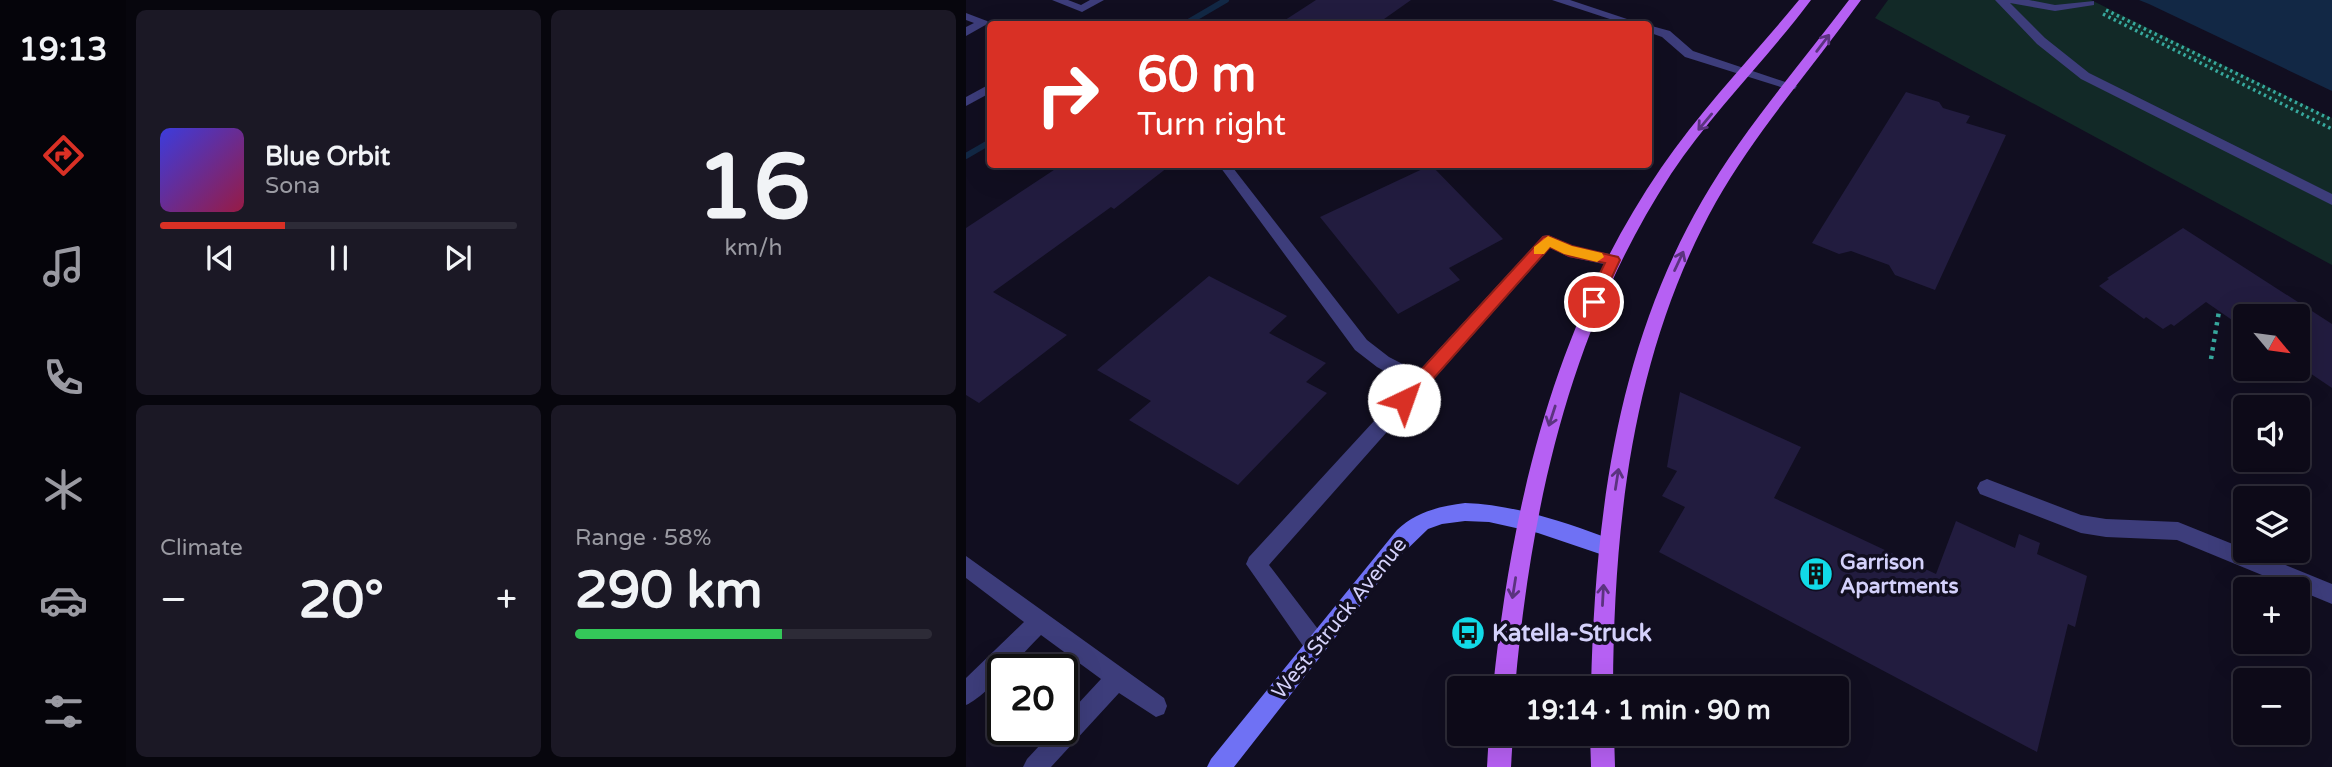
<!DOCTYPE html>
<html lang="en">
<head>
<meta charset="utf-8">
<style>
  :root { --surface:#0d0a18; --page:#1b1825; --text:#f1f3f6; --muted:#9a9aa2; --line:#2d2b37; --accent:#d93025 }
  body { margin:0; font-family:"Varela Round",sans-serif; background:var(--page); color:var(--text); height:100vh; display:flex; flex-direction:column; font-size:26px; white-space:nowrap }
  * { box-sizing:border-box; margin:0 }
  p { font-size:23px; color:var(--muted) }
  .icon { flex:none; width:38px; height:38px; fill:none; stroke:currentColor; stroke-width:2; stroke-linecap:round; stroke-linejoin:round }
  .map { position:relative; flex:1; overflow:hidden }
  .panel { display:flex; flex-direction:column; gap:10px; padding:10px; background:#07060d; width:840px }
  .panel>* { flex:none }
  .top-card { position:absolute; left:21px; top:21px; width:665px; height:147px; border-radius:7px; box-shadow:0 7px 28px #0002,0 0 0 2px var(--line); background:#d93025; color:#fff; overflow:hidden }
  .needle { width:46px; rotate:119deg }
  .controls { position:absolute; left:1267px; top:304px; display:grid; gap:14px }
  .controls a { display:grid; place-items:center; width:77px; height:77px; border-radius:7px; background:var(--surface); box-shadow:0 7px 28px #0002,0 0 0 2px var(--line); font-size:35px }
  .speed { position:absolute; left:21px; top:654px; display:flex; gap:14px; font-size:35px; font-weight:700; text-align:center }
  .speed>* { display:grid; place-content:center; width:91px; height:91px; border-radius:50%; background:var(--surface); box-shadow:0 7px 28px #0002,0 0 0 2px var(--line); line-height:1 }
  .speed .limit { border:4px solid #111; border-radius:10px; background:#fff; color:#111 }
  .pin { position:absolute; display:grid; place-items:center; width:60px; height:60px; color:#fff; margin:-30px; border:4px solid #fff; border-radius:50%; box-shadow:0 2px 7px #0007 }
  .me { position:absolute; width:77px; margin:-38px; rotate:42deg; stroke-linejoin:round; filter:drop-shadow(0 0 5px #0008) }
  .turn { display:flex; align-items:center; gap:24px; height:147px; padding:0 35px; font-size:32px }
  .turn .icon { width:91px; height:91px; stroke-width:2.5 }
  .turn b { display:block; font-size:49px; line-height:60px }
  .big { font-size:52px; font-weight:700; line-height:1.1 }
  .panel .widget { flex:1; display:flex; flex-direction:column; justify-content:center; gap:10px; min-width:0; padding:0 24px; border-radius:10px; background:var(--page) }
  .panel .dial { align-items:center; gap:0 }
  .dial b { font-size:91px; line-height:1 }
  .song { display:flex; align-items:center; gap:21px }
  .cover { width:84px; height:84px; border-radius:10px; background:linear-gradient(135deg,hsl(240 70% 55%),hsl(340 70% 35%)) }
  .played { height:7px; border-radius:4px; background:linear-gradient(90deg,var(--accent) 35%,var(--line) 35%) }
  .keys { display:flex; justify-content:space-around; direction:ltr }
  .heat { display:flex; justify-content:space-between; align-items:center; font-size:38px; direction:ltr }
  .charge { height:10px; border-radius:5px; background:linear-gradient(90deg,#34c759 58%,var(--line) 0) }
  .panel .tiles { flex:1; display:grid; gap:10px; grid-template-columns:repeat(2,1fr) }
  .trip { position:absolute; left:481px; top:676px; width:402px; height:70px; border-radius:7px; background:var(--surface); box-shadow:0 7px 28px #0002,0 0 0 2px var(--line); font-weight:700; line-height:70px; text-align:center }
  main { display:flex; flex:1; min-height:0 }
  .dock { display:flex; flex-direction:column; width:126px; justify-content:space-around; align-items:center; background:#05040a; color:var(--muted) }
  .dock .icon { width:49px; height:49px }
  .dock .current { color:var(--accent) }
  .dock b { font-size:32px; color:var(--text) }
  .map>svg:first-child { display:block }
  .green { fill:#122927 }
  .water { fill:#122845 }
  .lines { fill:none; stroke-linecap:round; stroke-linejoin:round }
  .stream { stroke:#122845; stroke-width:6 }
  .building { fill:#221c3f }
  .path-far2 { stroke:#37a99e; stroke-width:3.5; stroke-dasharray:2.5 3.5; stroke-linecap:butt }
  .path-far1 { stroke:#37a99e; stroke-width:4.5; stroke-dasharray:3.5 5; stroke-linecap:butt }
  .path { stroke:#37a99e; stroke-width:5; stroke-dasharray:4.5 6; stroke-linecap:butt }
  .lane { fill:#3d3d7b; fill-rule:evenodd }
  .secondary { fill:#6f71f4; fill-rule:evenodd }
  .primary { fill:#b660f3; fill-rule:evenodd }
  .oneway { stroke:#5b337f }
  .route { fill:#d93025; stroke:#8d1f18; stroke-width:2 }
  .slow { fill:#f59e0b }
  .labels { text-anchor:middle; stroke-width:7; stroke-linejoin:round; paint-order:stroke }
  .poi-label { font-size:21px; font-weight:bold; fill:#d4d1fb; stroke:#110e20; text-anchor:start }
  .street-label { font-size:21px; fill:#d4d1fb; stroke:#110e20 }
  .near-poi-label { font-size:24px; font-weight:bold; fill:#d4d1fb; stroke:#110e20; text-anchor:start }
</style>
</head>
<body>
<main>
<nav class="dock">
<b>19:13</b>
<svg class="icon current" aria-label="directions" viewBox="0 0 24 24"><path d="M12 3l9 9-9 9-9-9zM9 14v-3h6M13 9l2 2-2 2"/></svg>
<svg class="icon" aria-label="music" viewBox="0 0 24 24"><path d="M9 18V5l10-2v13"/><circle cx="6" cy="18" r="3"/><circle cx="16" cy="16" r="3"/></svg>
<svg class="icon" aria-label="phone" viewBox="0 0 24 24"><path d="M5 4h4l2 5-3 2q2 4 5 5l2-3 5 2v4C11 20 4 13 5 4z"/></svg>
<svg class="icon" aria-label="climate" viewBox="0 0 24 24"><path d="M12 3v18M4 7l16 10M4 17L20 7"/></svg>
<svg class="icon" aria-label="car" viewBox="0 0 24 24"><path d="M5 17H2v-5l4-1 3-4h7l3 4 3 1v5h-3M9 17h6M6 11h13"/><circle cx="7" cy="17" r="2"/><circle cx="17" cy="17" r="2"/></svg>
<svg class="icon" aria-label="filters" viewBox="0 0 24 24"><path d="M4 7h16M4 17h16"/><circle cx="9" cy="7" r="2"/><circle cx="15" cy="17" r="2"/></svg>
</nav>
<section class="panel">
<div class="tiles">
<div class="widget">
<div class="song"><i class="cover"></i><div><b>Blue Orbit</b><p>Sona</p></div></div>
<div class="played"></div>
<div class="keys"><svg class="icon" aria-label="previous" viewBox="0 0 24 24"><path d="M18 5L8 12l10 7zM5 5v14"/></svg><svg class="icon" aria-label="pause" viewBox="0 0 24 24"><path d="M8 5v14M16 5v14"/></svg><svg class="icon" aria-label="next" viewBox="0 0 24 24"><path d="M6 5l10 7-10 7zM19 5v14"/></svg></div>
</div>
<div class="widget dial"><b>16</b><p>km/h</p></div>
<div class="widget"><p>Climate</p>
<div class="heat"><a>−</a><b class="big">20°</b><a>+</a></div>
</div>
<div class="widget"><p>Range · 58%</p><b class="big">290 km</b><div class="charge"></div></div>
</div>
</section>
<div class="map">
<svg width="1366" height="767" viewBox="0 0 1366 767">
  <rect width="100%" height="100%" fill="#110e20"/>
  <path class="green" d="M922,0H1125L1366,118V265L909,18Z"/>
  <path class="water" d="M1173,0H1366V91L1183,4Z"/>
  <g class="lines">
    <g class="stream">
      <path d="M219,24L260,0"/>
      <path d="M0,156L24,142"/>
    </g>
  </g>
  <g class="building">
    <path d="M350,0H445L411,24H313Z"/>
    <path d="M940,92L973,102L977,108L1004,116L1000,123L1040,135L969,290L929,275L923,265L885,251L873,254L846,243Z"/>
    <path d="M97,164H206L148,209L145,207L27,292L101,335L13,403L0,395V228Z"/>
    <path d="M465,165L537,239L483,268L494,280L432,314L354,217Z"/>
    <path d="M1217,228L1366,324V388L1332,365V317H1279V329L1240,302L1208,326L1205,324L1197,329L1180,317L1178,319L1133,286L1143,279L1141,278Z"/>
    <path d="M243,276L321,316L303,333L360,363L340,382L361,393L272,485L163,420L185,401L131,370Z"/>
    <path d="M714,392L835,447L808,498L970,574L990,521L1049,548L1053,534L1074,543L1071,554L1121,576L1109,627L1102,624L1071,752L693,552L719,507L696,496L711,471L701,467Z"/>
  </g>
  <g class="lines">
    <g class="path-far2">
      <path d="M1140,10L1366,120"/>
      <path d="M1137,14L1366,129"/>
    </g>
    <path class="path-far1" d="M1245,359L1253,311"/>
    <path class="path" d="M777,688L782,677"/>
    <g class="lane">
      <path d="M86,0H102L115,5L124,0H138L116,12Z"/>
      <path d="M586,0H604L676,24H659Z"/>
      <path d="M1029,0H1063L1089,5L1128,1V5L1089,11L1044,3L1079,38L1123,73L1366,194V205L1115,79L1071,44Z"/>
      <path d="M0,13L21,21L23,23L0,36V27L8,23L0,20Z"/>
      <path d="M682,25L704,31L727,51L831,86L829,89H821L719,57L696,37L682,32Z"/>
      <path d="M24,84V93L0,106V97Z"/>
      <path d="M252,164H264L401,340L423,357L452,372L577,236L582,235L607,246L652,256L655,260L647,266L603,257L584,248L303,565L358,637L361,645L358,653L350,656L342,653L280,564L283,557L442,384L411,367L389,350Z"/>
      <path d="M1021,479L1115,515L1140,519L1212,522L1279,549V551H1285L1366,584V604L1211,540L1140,537L1115,533L1014,494L1011,488L1014,482Z"/>
      <path d="M0,556L198,698L201,706L198,714L190,717L153,693L85,767H57L61,759L88,730H96V721L135,679L75,635C58,652 19,697 0,705V678L58,622L0,578Z"/>
    </g>
    <path class="secondary" d="M499,503C550,505 599,522 647,540L650,547L647,554L640,556L572,533L523,522L499,521L476,524L462,529L430,560L268,767H241L245,759L431,530C450,512 474,506 499,503Z"/>
    <g class="primary">
      <path d="M833,0H845C800,60 746,112 705,174C604,329 565,506 549,688H527C546,503 589,323 695,168C736,108 787,56 833,0Z"/>
      <path d="M883,0H895C847,67 791,130 750,202C667,351 648,520 647,688H625C629,519 650,350 736,201C777,130 833,66 883,0Z"/>
      <path d="M523,733H547L545,767H521Z"/>
      <path d="M624,733H648L649,767H625Z"/>
    </g>
  </g>
  <defs><path id="oneway-shaft" d="M-6 0H5M1.5-3L5.5 0L1.5 3" fill="none" stroke-width="1.6" stroke-linecap="round" stroke-linejoin="round" transform="scale(1.75)"/></defs>
  <g class="oneway">
    <use href="#oneway-shaft" transform="translate(857 43) rotate(-53)"/>
    <use href="#oneway-shaft" transform="translate(739 122) rotate(130)"/>
    <use href="#oneway-shaft" transform="translate(713 261) rotate(-65)"/>
    <use href="#oneway-shaft" transform="translate(586 416) rotate(108)"/>
    <use href="#oneway-shaft" transform="translate(651 479) rotate(-81)"/>
    <use href="#oneway-shaft" transform="translate(548 588) rotate(99)"/>
    <use href="#oneway-shaft" transform="translate(637 595) rotate(-87)"/>
  </g>
  <path class="route" d="M582,236L606,246L652,257L654,260L633,305H623L620,302L639,263L603,256L584,247L444,405H432L430,400L432,395L577,237Z"/>
  <path class="slow" d="M582,236L606,246L636,253L638,257L631,262L598,254L584,247L578,254H568V247Z"/>
  <defs>
    <g id="building-disc" transform="scale(1.75)"><circle r="9.5" fill="#11dae7" stroke="#110e20"/><path d="M-4-6H4V6H1V3H-1V6H-4ZM-2.5-4.3h1.7v1.8h-1.7ZM.8-4.3h1.7v1.8H.8ZM-2.5-1h1.7V.8h-1.7ZM.8-1h1.7V.8H.8Z" fill="#111"/></g>
    <g id="bus-disc" transform="scale(1.75)"><circle r="9.5" fill="#11dae7" stroke="#110e20"/><path d="M-5-6H5V4H4V6H2V4H-2V6H-4V4H-5ZM-3.5-4V0h7V-4ZM-3.5 1.2v1.5H-2V1.2ZM2 1.2v1.5H3.5V1.2Z" fill="#111"/></g>
  </defs>
  <g fill-rule="evenodd">
    <use href="#building-disc" x="850" y="574"/>
    <use href="#bus-disc" x="502" y="633"/>
  </g>
  <g class="labels">
    <g class="poi-label">
      <text x="874" y="569">Garrison<tspan x="874" dy="24">Apartments</tspan></text>
    </g>
    <g class="street-label">
      <text transform="translate(373 618) rotate(-51)" y="7">West Struck Avenue</text>
    </g>
    <g class="near-poi-label">
      <text x="526" y="641">Katella-Struck</text>
    </g>
  </g>
</svg>
<div class="controls">
<a><svg class="needle" viewBox="-14 -14 28 28"><path d="M0-13l5 13h-10z" fill="#e53935"/><path d="M0 13l5-13h-10z" fill="#9a9aa2"/></svg></a>
<a><svg class="icon" aria-label="sound" viewBox="0 0 24 24"><path d="M4 9h4l5-4v14l-5-4H4zM17 9q2 3 0 6"/></svg></a>
<a><svg class="icon" aria-label="layers" viewBox="0 0 24 24"><path d="M12 4l9 5-9 5-9-5zM3 14l9 5 9-5"/></svg></a>
<a>+</a>
<a>−</a>
</div>
<div class="speed"><div class="limit">20</div></div>
<div class="pin" style="left:628px;top:302px;background:#d93025"><svg class="icon" aria-label="arrive" viewBox="0 0 24 24"><path d="M6 21V4h12l-3 4 3 4H6"/></svg></div>
<svg class="me" style="left:438px;top:400px" viewBox="-20 -20 40 40"><circle r="19" fill="#fff"/><path d="M0-13L10 11 0 6-10 11z" fill="#d93025"/></svg>
<div class="trip">19:14 · 1 min · 90 m</div>
<div class="top-card">
<div class="turn"><svg class="icon" aria-label="right" viewBox="0 0 24 24"><path d="M7 20v-9h11M14 6l5 5-5 5"/></svg><div><b>60 m</b>Turn right</div></div>
</div>
</div>
</main>
</body>
</html>
